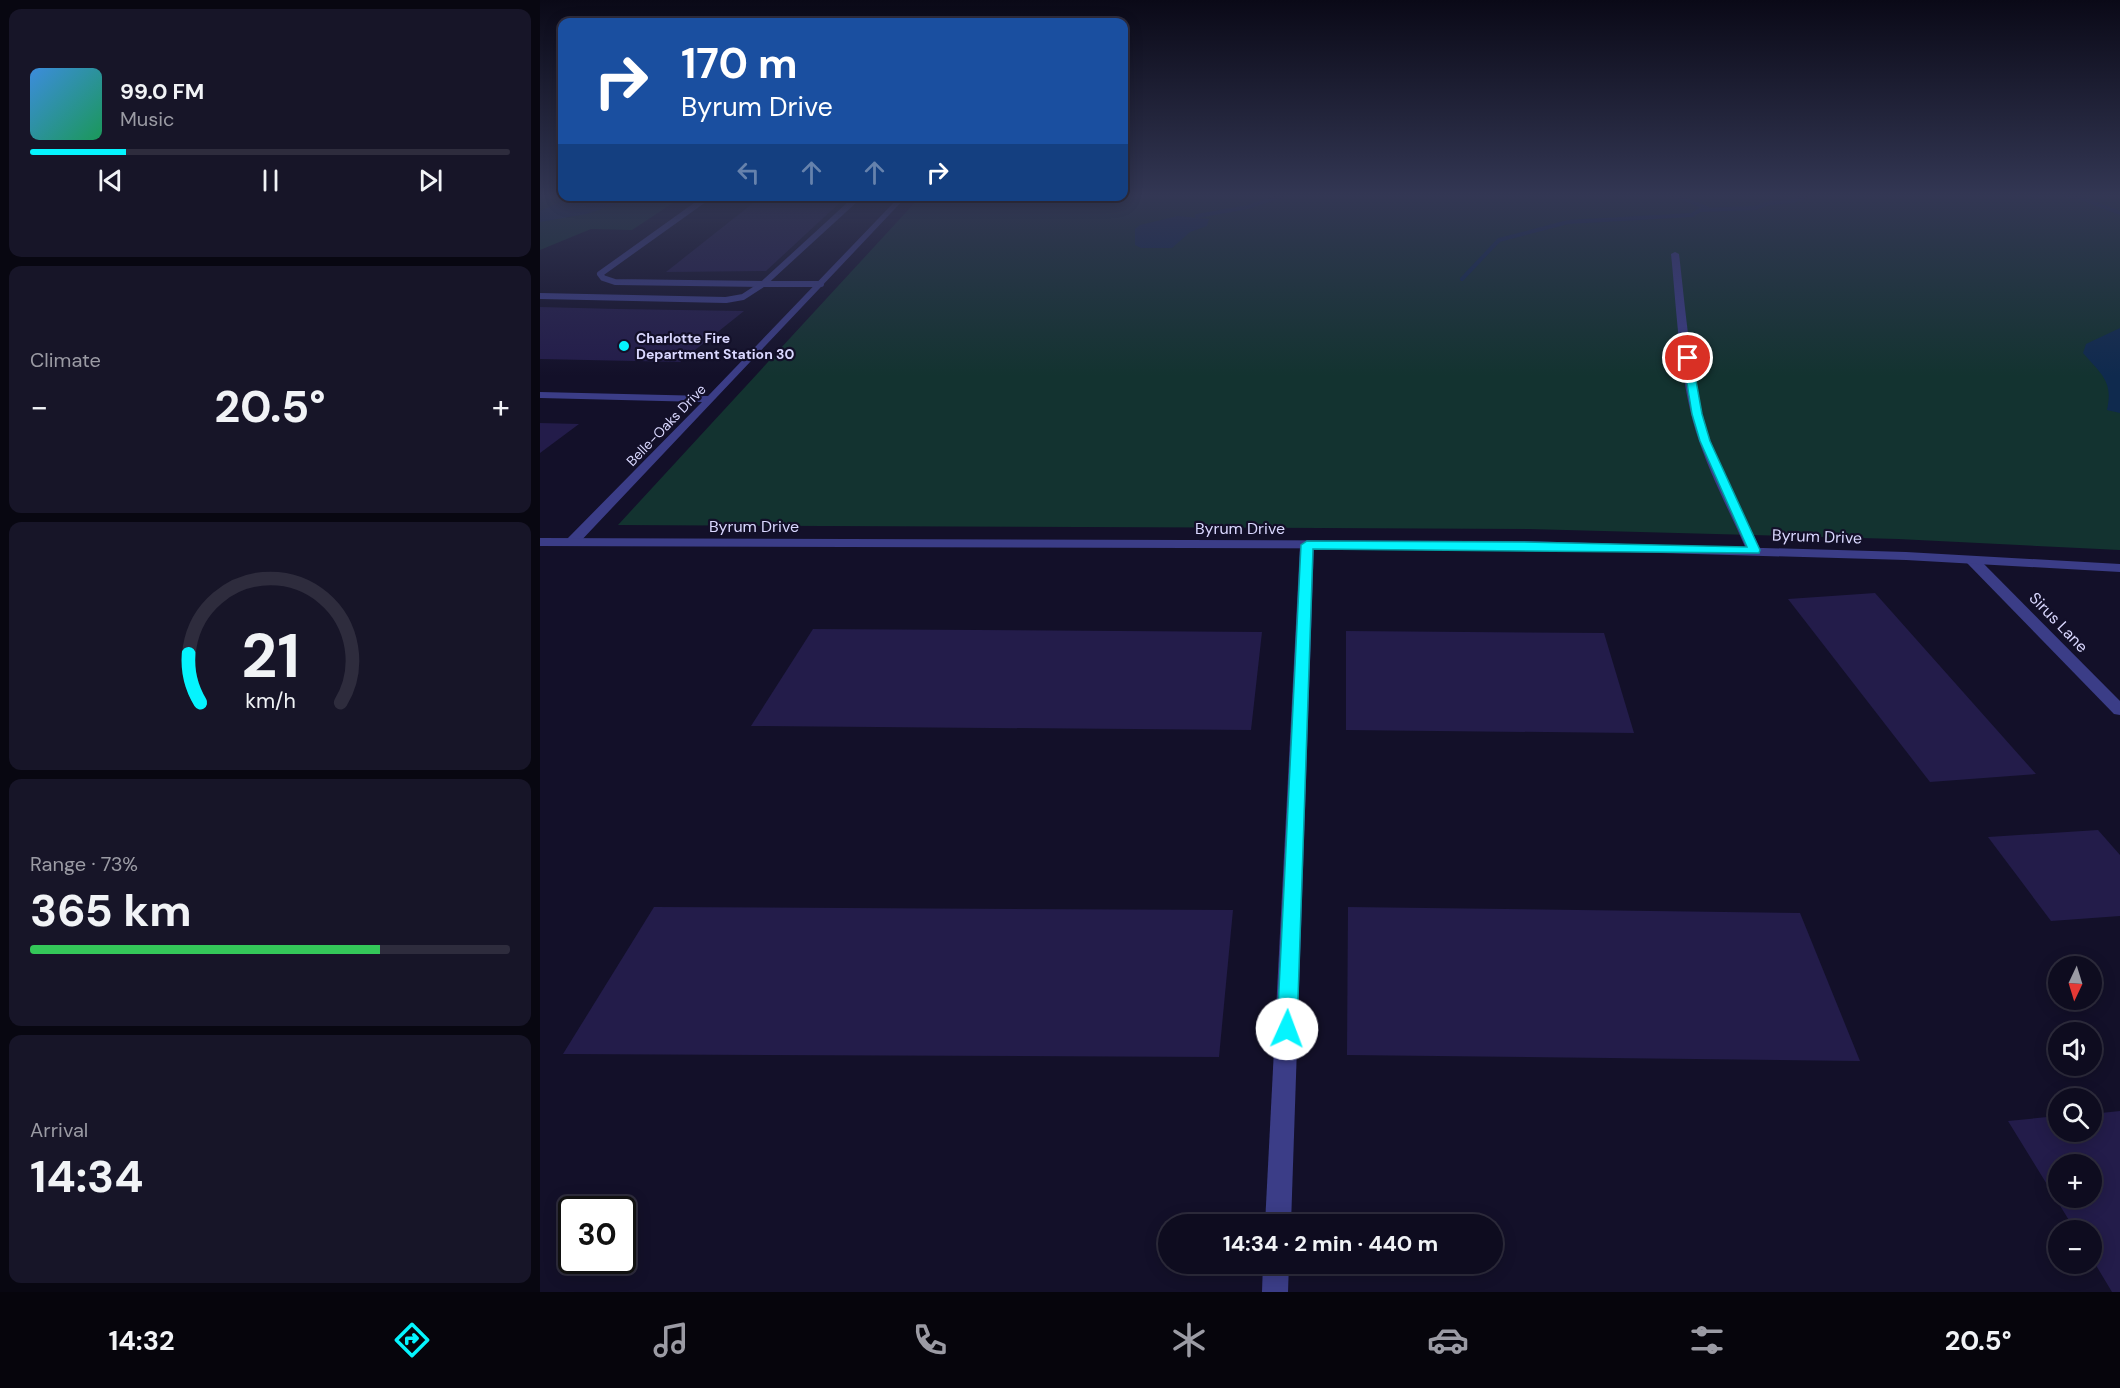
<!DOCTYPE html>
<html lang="en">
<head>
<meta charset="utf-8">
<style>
  :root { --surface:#0e0c1f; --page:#171528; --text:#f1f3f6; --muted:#9b9ba4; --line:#2e2c3d; --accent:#05f4fe }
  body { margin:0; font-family:"DM Sans",sans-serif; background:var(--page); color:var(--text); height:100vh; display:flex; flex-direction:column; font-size:22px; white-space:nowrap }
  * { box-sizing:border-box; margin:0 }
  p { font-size:20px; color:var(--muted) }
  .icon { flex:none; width:33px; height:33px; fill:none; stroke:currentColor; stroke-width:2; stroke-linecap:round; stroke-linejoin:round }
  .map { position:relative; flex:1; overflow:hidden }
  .drawer { display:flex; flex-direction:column; gap:9px; padding:9px; background:#080711; width:540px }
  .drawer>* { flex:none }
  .hud { position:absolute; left:18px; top:18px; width:570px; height:183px; border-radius:12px; box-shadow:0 3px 15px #0003,0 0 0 2px var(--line); background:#1a4fa0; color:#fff; overflow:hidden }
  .needle { width:39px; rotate:184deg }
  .controls { position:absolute; left:1508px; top:956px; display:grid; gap:12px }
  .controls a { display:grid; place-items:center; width:54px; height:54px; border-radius:50%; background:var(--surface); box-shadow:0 3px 15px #0003,0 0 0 2px var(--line); font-size:30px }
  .speed { position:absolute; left:18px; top:1196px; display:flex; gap:12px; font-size:30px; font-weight:700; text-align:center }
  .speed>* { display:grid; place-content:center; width:78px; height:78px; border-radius:50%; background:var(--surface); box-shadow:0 3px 15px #0003,0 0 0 2px var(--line); line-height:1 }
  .speed .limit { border:3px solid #111; border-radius:9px; background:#fff; color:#111 }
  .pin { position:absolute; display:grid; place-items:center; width:51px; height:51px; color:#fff; margin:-26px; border:3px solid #fff; border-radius:50%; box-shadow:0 2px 6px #0007 }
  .me { position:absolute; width:66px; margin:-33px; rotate:2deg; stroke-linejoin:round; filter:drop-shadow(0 0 4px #0008) }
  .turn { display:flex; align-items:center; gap:21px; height:126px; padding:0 24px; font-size:27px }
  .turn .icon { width:78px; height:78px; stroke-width:2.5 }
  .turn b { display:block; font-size:42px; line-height:51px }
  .lanes { display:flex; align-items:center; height:57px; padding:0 24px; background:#0003; justify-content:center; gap:30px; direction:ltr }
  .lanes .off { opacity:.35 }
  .big { font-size:45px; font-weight:700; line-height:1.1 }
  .drawer .widget { flex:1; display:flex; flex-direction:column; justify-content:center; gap:9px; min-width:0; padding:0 21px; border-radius:12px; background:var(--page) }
  .drawer .dial { align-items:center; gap:0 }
  .dial svg { height:156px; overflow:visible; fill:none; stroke:var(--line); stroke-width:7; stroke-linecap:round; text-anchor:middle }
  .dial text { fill:var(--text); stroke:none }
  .song { display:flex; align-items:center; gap:18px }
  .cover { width:72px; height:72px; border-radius:9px; background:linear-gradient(135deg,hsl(210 70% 55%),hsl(150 70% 35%)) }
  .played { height:6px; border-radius:3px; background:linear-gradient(90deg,var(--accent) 20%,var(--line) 20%) }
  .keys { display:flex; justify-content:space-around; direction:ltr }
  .heat { display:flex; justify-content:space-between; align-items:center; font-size:33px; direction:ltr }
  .charge { height:9px; border-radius:4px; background:linear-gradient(90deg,#34c759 73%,var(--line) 0) }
  .trip { position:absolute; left:618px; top:1214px; width:345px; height:60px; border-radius:30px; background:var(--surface); box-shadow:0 3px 15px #0003,0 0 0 2px var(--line); font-weight:700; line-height:60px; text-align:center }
  .dock { display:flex; height:96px; justify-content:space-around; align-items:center; background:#06050c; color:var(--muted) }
  .dock .icon { width:42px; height:42px }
  .dock .current { color:var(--accent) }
  .dock b { font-size:27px; color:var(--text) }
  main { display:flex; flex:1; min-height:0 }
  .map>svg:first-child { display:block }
  .green { fill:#133330 }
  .water { fill:#0f2a4e }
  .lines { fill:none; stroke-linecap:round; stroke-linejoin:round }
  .stream { stroke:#0f2a4e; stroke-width:4 }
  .building { fill:#231c4a; fill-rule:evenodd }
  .service { stroke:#3b3d87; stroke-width:6 }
  .minor { fill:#3b3d87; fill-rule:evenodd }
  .tertiary { fill:#3b3d87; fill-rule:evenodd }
  .route { fill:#05f4fe; stroke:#039fa5; stroke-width:1.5 }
  .poi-dot { fill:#05f4fe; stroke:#131029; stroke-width:2 }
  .labels { text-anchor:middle; stroke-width:4.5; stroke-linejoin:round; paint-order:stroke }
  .far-poi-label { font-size:14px; font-weight:bold; fill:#dad8ff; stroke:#131029; text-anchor:start }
  .far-street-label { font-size:14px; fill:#dad8ff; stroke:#131029 }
  .street-label { font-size:16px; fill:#dad8ff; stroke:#131029 }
</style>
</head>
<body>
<main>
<section class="drawer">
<div class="widget">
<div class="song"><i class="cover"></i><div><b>99.0 FM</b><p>Music</p></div></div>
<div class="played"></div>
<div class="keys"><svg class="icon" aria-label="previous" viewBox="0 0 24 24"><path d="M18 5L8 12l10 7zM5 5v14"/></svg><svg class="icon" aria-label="pause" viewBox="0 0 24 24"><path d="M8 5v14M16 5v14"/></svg><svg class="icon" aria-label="next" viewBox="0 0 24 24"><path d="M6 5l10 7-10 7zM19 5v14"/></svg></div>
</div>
<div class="widget"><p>Climate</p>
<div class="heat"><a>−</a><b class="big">20.5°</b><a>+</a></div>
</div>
<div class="widget dial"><svg viewBox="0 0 100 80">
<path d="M14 69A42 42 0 1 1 86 69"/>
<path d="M14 69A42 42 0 0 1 8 44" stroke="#05f4fe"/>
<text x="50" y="56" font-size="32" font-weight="700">21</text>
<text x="50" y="72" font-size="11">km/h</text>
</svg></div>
<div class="widget"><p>Range · 73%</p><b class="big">365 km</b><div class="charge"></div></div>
<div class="widget"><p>Arrival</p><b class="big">14:34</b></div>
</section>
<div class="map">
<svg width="1580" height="1292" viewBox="0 0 1580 1292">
  <rect width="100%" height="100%" fill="#131029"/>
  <g class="green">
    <path d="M0,195L142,197L92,230L51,229L0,250Z"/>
    <path d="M584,195H1580V550L1358,539L988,529L78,525L380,197Z"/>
  </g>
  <g class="water">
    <path d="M31,197V196L99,197L46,214L0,222V211Z"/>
    <path d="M638,216L669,219L667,226L650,232L632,248H601L595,245V229L600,225Z"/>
    <path d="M1580,328V413L1567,410C1574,381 1560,373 1543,353L1546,344Z"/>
  </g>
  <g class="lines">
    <g class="stream">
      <path d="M1134,195L1167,208"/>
      <path d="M1524,195L1541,198L1580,213"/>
      <path d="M657,216L708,207L744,195"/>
      <path d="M922,279L959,240L1028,222L1152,215L1160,210L1215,208L1230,203L1254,201L1268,195"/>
    </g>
  </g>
  <g class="building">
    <path d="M222,196H307L226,271L126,272Z"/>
    <path d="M0,307L78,309L204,311L140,362L0,359Z"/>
    <path d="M0,423L39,424L0,453Z"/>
    <path d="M1335,593L1496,774L1390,782L1248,599Z"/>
    <path d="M273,629L722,632L711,730L211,726Z"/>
    <path d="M806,631L1064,633L1094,733L806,730Z"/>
    <path d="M1558,830L1580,855V916L1511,921L1448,837Z"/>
    <path d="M114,907L693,910L679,1057L23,1054Z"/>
    <path d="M808,907L1260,913L1320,1061L807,1055Z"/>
    <path d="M1580,1111V1292H1572L1551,1257V1230H1535L1468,1121L1518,1116V1131H1551V1114ZM1518,1164H1551V1197H1518Z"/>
  </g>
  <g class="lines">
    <g class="service">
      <path d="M169,196L60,274L63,278L75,282L223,284L319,196"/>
      <path d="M0,296L186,300L203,297L223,284H281"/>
    </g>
    <g class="minor">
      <path d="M360,196H367L37,545H27L25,542L27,539L162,402L0,398V392L168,396Z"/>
      <path d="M1135,252L1139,254C1146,313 1150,373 1167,430C1180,472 1203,511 1221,551L1219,554H1209L1207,551C1190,512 1169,473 1156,432C1139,375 1137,313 1131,254Z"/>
      <path d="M767,541L774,545L751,1224H725L760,545Z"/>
      <path d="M1432,556L1437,557L1580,701V715L1574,714L1427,563L1425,560Z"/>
      <path d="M723,1263H749L748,1292H722Z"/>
    </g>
    <path class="tertiary" d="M0,538L982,541L1366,552L1580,564V572L1366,560L982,549L0,546Z"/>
  </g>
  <linearGradient id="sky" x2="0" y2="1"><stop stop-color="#0a0917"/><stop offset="0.52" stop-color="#333754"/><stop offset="1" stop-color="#333754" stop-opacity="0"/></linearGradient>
  <rect width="1580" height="376" fill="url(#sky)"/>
  <path class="route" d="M1148,355L1152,358L1162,414L1170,441L1220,550L1219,553L773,549L757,1029L754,1035L747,1038L740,1035L737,1029L761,545L767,541L982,542L1207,547L1160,441L1152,414L1143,358Z"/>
  <circle class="poi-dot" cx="84" cy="346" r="6"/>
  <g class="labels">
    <g class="far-poi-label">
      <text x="96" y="343">Charlotte Fire<tspan x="96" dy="16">Department Station 30</tspan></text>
    </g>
    <g class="far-street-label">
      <text transform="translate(126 425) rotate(-46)" y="5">Belle-Oaks Drive</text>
    </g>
    <g class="street-label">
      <text x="214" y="532">Byrum Drive</text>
      <text x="700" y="534">Byrum Drive</text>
      <text transform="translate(1277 536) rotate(2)" y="6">Byrum Drive</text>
      <text transform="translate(1519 622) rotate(46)" y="6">Sirus Lane</text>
    </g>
  </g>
</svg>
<div class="controls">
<a><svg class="needle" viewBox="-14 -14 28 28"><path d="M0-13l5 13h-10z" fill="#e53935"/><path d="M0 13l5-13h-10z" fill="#9b9ba4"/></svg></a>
<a><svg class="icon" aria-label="sound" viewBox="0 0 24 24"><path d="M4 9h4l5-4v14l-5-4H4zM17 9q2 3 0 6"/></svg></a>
<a><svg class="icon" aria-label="search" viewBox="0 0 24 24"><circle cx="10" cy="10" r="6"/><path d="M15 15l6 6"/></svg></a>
<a>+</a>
<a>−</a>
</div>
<div class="speed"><div class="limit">30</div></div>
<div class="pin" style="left:1148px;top:358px;background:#d93025"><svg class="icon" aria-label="arrive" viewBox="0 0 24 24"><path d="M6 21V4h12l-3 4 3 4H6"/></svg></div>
<svg class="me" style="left:747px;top:1029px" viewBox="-20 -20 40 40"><circle r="19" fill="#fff"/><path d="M0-13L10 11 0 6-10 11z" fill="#05f4fe"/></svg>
<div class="trip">14:34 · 2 min · 440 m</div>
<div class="hud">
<div class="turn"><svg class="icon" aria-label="right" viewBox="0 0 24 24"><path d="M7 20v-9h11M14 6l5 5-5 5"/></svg><div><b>170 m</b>Byrum Drive</div></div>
<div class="lanes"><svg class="icon off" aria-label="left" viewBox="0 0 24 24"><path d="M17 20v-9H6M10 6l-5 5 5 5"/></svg><svg class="icon off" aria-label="ahead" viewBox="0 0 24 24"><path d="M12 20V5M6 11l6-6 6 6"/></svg><svg class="icon off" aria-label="ahead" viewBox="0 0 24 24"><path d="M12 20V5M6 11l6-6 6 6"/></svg><svg class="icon" aria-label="right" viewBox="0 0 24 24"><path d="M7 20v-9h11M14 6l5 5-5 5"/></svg></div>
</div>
</div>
</main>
<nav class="dock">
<b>14:32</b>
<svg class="icon current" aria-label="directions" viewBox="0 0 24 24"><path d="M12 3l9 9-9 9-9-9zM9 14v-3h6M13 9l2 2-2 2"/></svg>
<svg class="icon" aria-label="music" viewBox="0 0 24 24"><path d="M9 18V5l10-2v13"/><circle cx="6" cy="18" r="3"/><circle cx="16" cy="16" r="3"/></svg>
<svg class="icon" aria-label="phone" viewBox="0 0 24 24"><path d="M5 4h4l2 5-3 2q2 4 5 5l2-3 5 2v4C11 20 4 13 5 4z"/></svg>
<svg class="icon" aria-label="climate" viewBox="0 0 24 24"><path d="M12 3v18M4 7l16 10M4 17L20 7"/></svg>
<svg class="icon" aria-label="car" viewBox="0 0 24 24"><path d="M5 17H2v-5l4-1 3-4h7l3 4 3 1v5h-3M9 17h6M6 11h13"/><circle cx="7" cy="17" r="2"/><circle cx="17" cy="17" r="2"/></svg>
<svg class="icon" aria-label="filters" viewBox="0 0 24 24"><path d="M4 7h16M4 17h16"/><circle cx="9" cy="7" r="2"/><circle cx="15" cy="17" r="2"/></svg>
<b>20.5°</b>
</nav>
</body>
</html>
